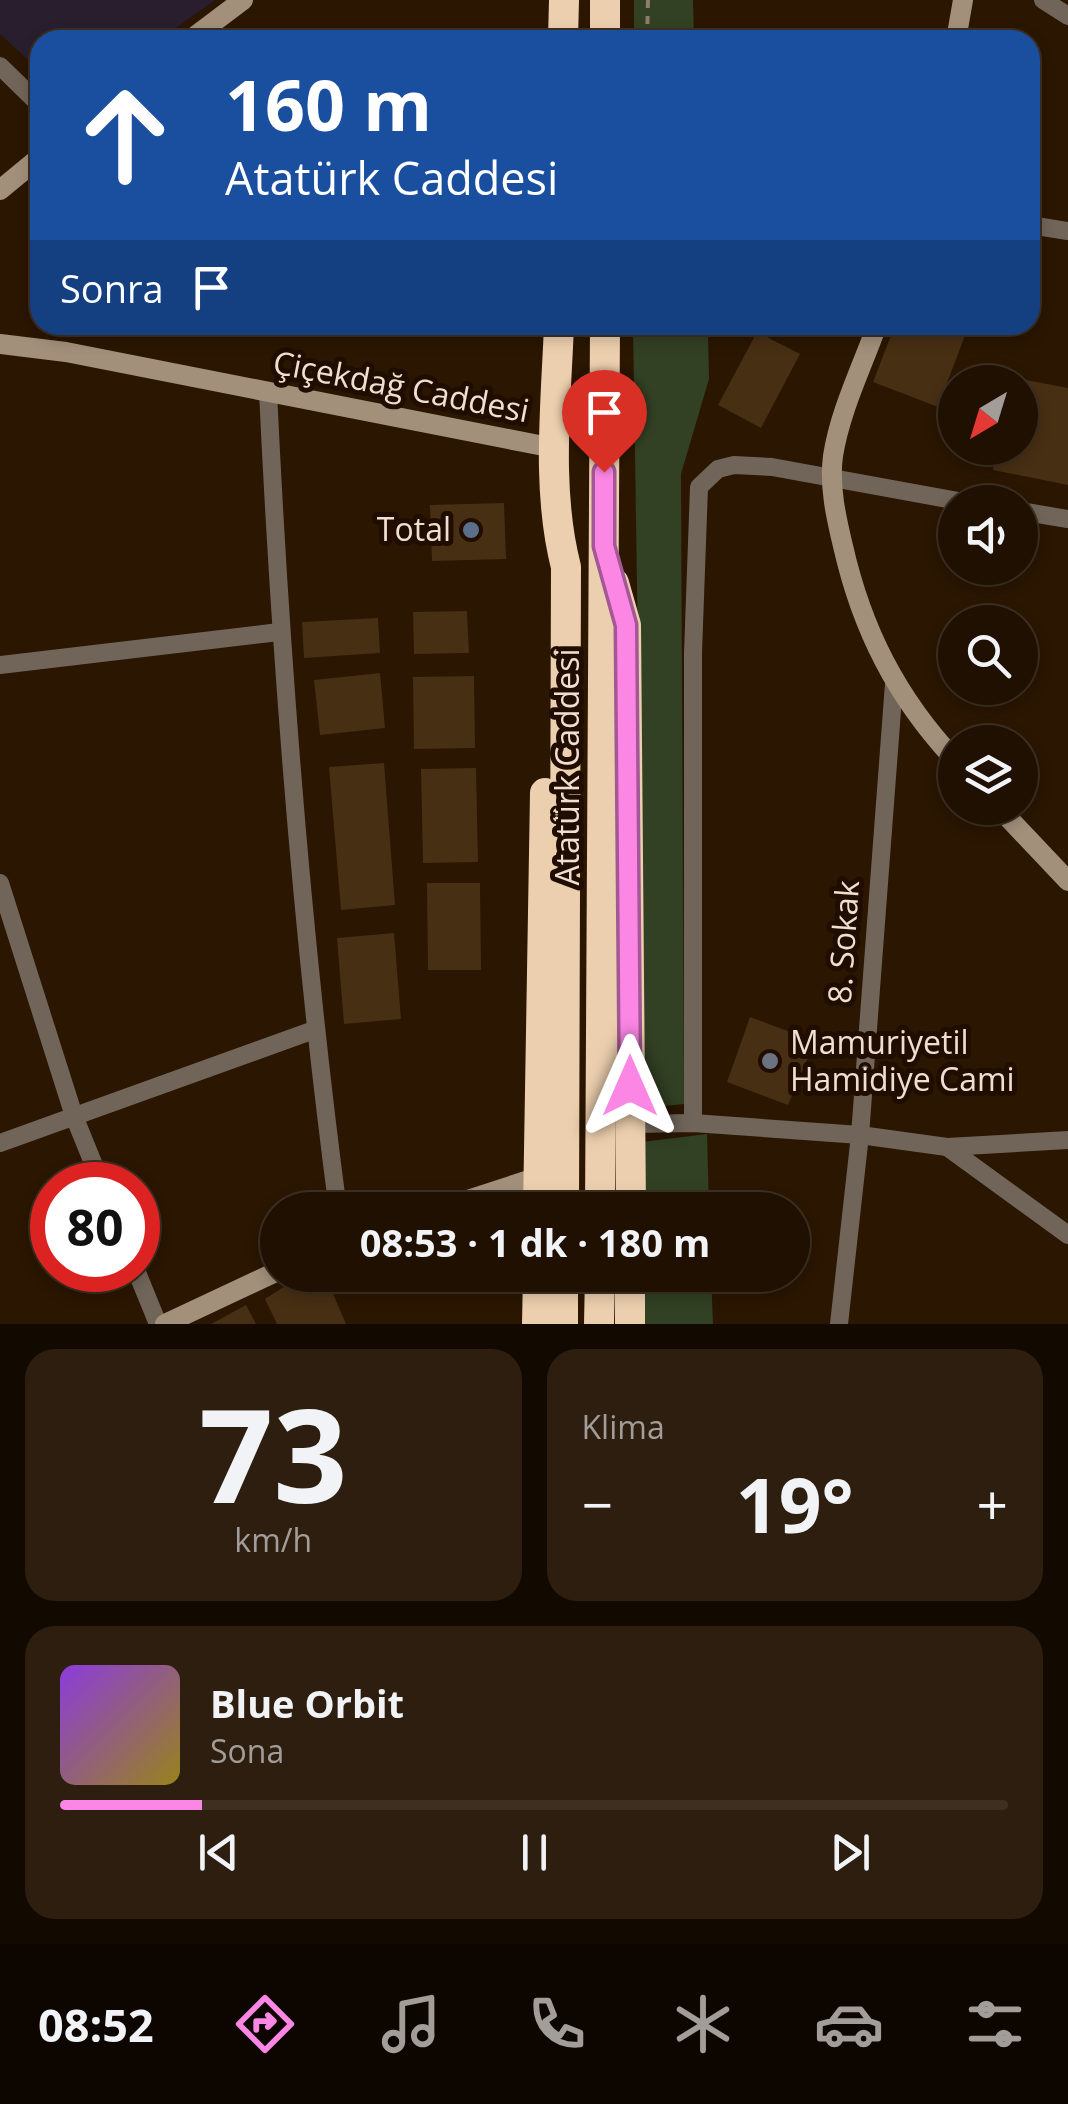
<!DOCTYPE html>
<html lang="tr">
<head>
<meta charset="utf-8">
<style>
  :root { --surface:#201001; --page:#2d1e10; --text:#f1f3f6; --muted:#a29d99; --line:#3d3023; --accent:#fb86e4 }
  body { margin:0; font-family:"Open Sans",sans-serif; background:var(--page); color:var(--text); height:100vh; display:flex; flex-direction:column; font-size:38px; white-space:nowrap }
  * { box-sizing:border-box; margin:0 }
  p { font-size:32px; color:var(--muted) }
  .icon { flex:none; width:55px; height:55px; fill:none; stroke:currentColor; stroke-width:2; stroke-linecap:round; stroke-linejoin:round }
  .map { position:relative; height:1324px; overflow:hidden }
  .side { display:flex; flex-direction:column; gap:25px; padding:25px; background:#120901; flex:1 }
  .side>* { flex:none }
  .top-card { position:absolute; left:30px; top:30px; width:1010px; height:305px; border-radius:30px; box-shadow:0 5px 15px #0003,0 0 0 2px var(--line); background:#1a4fa0; color:#fff; overflow:hidden }
  .needle { width:65px; rotate:218deg }
  .fabs { position:absolute; left:938px; top:365px; display:grid; gap:20px }
  .fabs a { display:grid; place-items:center; width:100px; height:100px; border-radius:50%; background:var(--surface); box-shadow:0 5px 15px #0003,0 0 0 2px var(--line); font-size:50px }
  .speed { position:absolute; left:30px; top:1162px; display:flex; gap:20px; font-size:50px; font-weight:700; text-align:center }
  .speed>* { display:grid; place-content:center; width:130px; height:130px; border-radius:50%; background:var(--surface); box-shadow:0 5px 15px #0003,0 0 0 2px var(--line); line-height:1 }
  .speed .limit { border:15px solid #d22; background:#fff; color:#111 }
  .pin { position:absolute; display:grid; place-items:center; width:85px; height:85px; color:#fff; margin:-102px -42px; border-radius:50% 50% 50% 0; rotate:-45deg; box-shadow:0 0 10px #0007 }
  .pin .icon { rotate:45deg }
  .me { position:absolute; width:110px; margin:-55px; rotate:0deg; stroke-linejoin:round; filter:drop-shadow(0 0 8px #0008) }
  .turn { display:flex; align-items:center; gap:35px; height:210px; padding:0 30px; font-size:45px }
  .turn .icon { width:130px; height:130px; stroke-width:2.5 }
  .turn b { display:block; font-size:70px; line-height:85px }
  .then { display:flex; align-items:center; height:95px; padding:0 30px; background:#0003; gap:20px; font-size:38px }
  .big { font-size:75px; font-weight:700; line-height:1.1 }
  .side .tile { flex:1; display:flex; flex-direction:column; justify-content:center; gap:15px; min-width:0; padding:0 35px; border-radius:30px; background:var(--page) }
  .side .dial { align-items:center; gap:0 }
  .dial b { font-size:130px; line-height:1 }
  .song { display:flex; align-items:center; gap:30px }
  .cover { width:120px; height:120px; border-radius:15px; background:linear-gradient(135deg,hsl(270 70% 55%),hsl(50 70% 35%)) }
  .played { height:10px; border-radius:5px; background:linear-gradient(90deg,var(--accent) 15%,var(--line) 15%) }
  .keys { display:flex; justify-content:space-around; direction:ltr }
  .heat { display:flex; justify-content:space-between; align-items:center; font-size:55px; direction:ltr }
  .side .tiles { flex:1; display:grid; gap:25px; grid-template-columns:1fr 1fr }
  .tile:last-child { grid-column:span 2 }
  .trip { position:absolute; left:260px; top:1192px; width:550px; height:100px; border-radius:50px; background:var(--surface); box-shadow:0 5px 15px #0003,0 0 0 2px var(--line); font-weight:700; line-height:100px; text-align:center }
  .tab-bar { display:flex; height:160px; justify-content:space-around; align-items:center; background:#0d0600; color:var(--muted) }
  .tab-bar .icon { width:70px; height:70px }
  .tab-bar .on { color:var(--accent) }
  .tab-bar b { font-size:45px; color:var(--text) }
  .map>svg:first-child { display:block }
  .education { fill:#281e2d }
  .green { fill:#324023 }
  .building { fill:#472f13 }
  .lines { fill:none; stroke-linecap:round; stroke-linejoin:round }
  .path { stroke:#8e7d6c; stroke-width:4; stroke-dasharray:8 8; stroke-linecap:butt }
  .street { stroke:#716559; stroke-width:18 }
  .secondary { stroke:#a2907b; stroke-width:20 }
  .highway { stroke:#eccfae; stroke-width:30 }
  .route-casing { stroke:#a35794; stroke-width:25 }
  .route { stroke:#fb86e4; stroke-width:18 }
  .service-dot { fill:#5c6f8a; stroke:#200d00; stroke-width:4 }
  .worship-dot { fill:#6b7280; stroke:#200d00; stroke-width:4 }
  .labels { text-anchor:middle; stroke-width:10; stroke-linejoin:round; paint-order:stroke }
  .street-label { font-size:32px; fill:#eedfd2; stroke:#200d00 }
  .poi-label { font-size:32px; fill:#eedfd2; stroke:#200d00; text-anchor:end }
</style>
</head>
<body>
<div class="map">
<svg width="1068" height="1324" viewBox="0 0 1068 1324">
  <rect width="100%" height="100%" fill="#2a1601"/>
  <path class="education" d="M0,0H215L159,40H40V71L0,34Z"/>
  <g class="green">
    <path d="M634,0H693L694,40H634Z"/>
    <path d="M633,325H691L708,334L709,379L681,474L684,1104L645,1108Z"/>
    <path d="M707,1134L709,1210H642V1142Z"/>
    <path d="M642,1275H711L713,1324H642Z"/>
  </g>
  <g class="building">
    <path d="M895,325H969L938,407L873,382Z"/>
    <path d="M757,332L800,354L761,428L718,405Z"/>
    <path d="M1011,377L1068,388V485L993,470L997,448H1020V382H1010Z"/>
    <path d="M504,503L506,559L432,561L430,505Z"/>
    <path d="M467,611L469,653L414,654L413,612Z"/>
    <path d="M378,618L380,653L304,658L302,622Z"/>
    <path d="M380,673L385,728L320,735L314,680Z"/>
    <path d="M474,676L475,748L414,749L413,677Z"/>
    <path d="M384,763L395,905L341,910L329,767Z"/>
    <path d="M476,768L478,862L423,863L421,769Z"/>
    <path d="M427,883H480L481,970H428Z"/>
    <path d="M394,933L401,1019L344,1024L337,938Z"/>
    <path d="M750,1017L815,1041L788,1105L727,1082Z"/>
    <path d="M302,1275H325L346,1324H277L265,1299Z"/>
    <path d="M246,1305L256,1324H211Z"/>
  </g>
  <g class="lines">
    <path class="path" d="M647,40L648,0"/>
    <g class="street">
      <path d="M1043,0L1068,16"/>
      <path d="M0,66L40,105"/>
      <path d="M1030,225L1068,231"/>
      <path d="M268,392C281,666 302,938 338,1210"/>
      <path d="M1020,511L1068,519"/>
      <path d="M0,665L279,632"/>
      <path d="M0,883L74,1116L102,1185"/>
      <path d="M693,1123V653L699,487L718,469L734,465L772,467L964,502"/>
      <path d="M631,1124L693,1123L860,1135L947,1147L1068,1235"/>
      <path d="M0,1143L314,1030"/>
      <path d="M947,1147L1068,1140"/>
      <path d="M136,1270L158,1324"/>
      <path d="M839,1324L860,1135L894,684"/>
    </g>
    <g class="secondary">
      <path d="M190,40L243,0"/>
      <path d="M956,40L963,0"/>
      <path d="M0,190L40,157"/>
      <path d="M877,325C862,367 840,411 833,456C829,486 836,517 843,546C862,630 897,698 955,760"/>
      <path d="M0,344L66,352L554,448"/>
      <path d="M999,808L1068,881"/>
      <path d="M437,1210L538,1177"/>
      <path d="M165,1324L278,1271"/>
    </g>
    <g class="highway">
      <path d="M605,0V40"/>
      <path d="M563,40L564,0"/>
      <path d="M559,325C556,404 546,489 566,567L564,1210"/>
      <path d="M614,583L626,625L631,1210"/>
      <path d="M538,1210L545,793"/>
      <path d="M600,1210L605,325"/>
      <path d="M537,1324L538,1275"/>
      <path d="M563,1324V1275"/>
      <path d="M599,1324L600,1275"/>
      <path d="M630,1324V1275"/>
    </g>
  </g>
  <g class="lines">
    <g class="route-casing">
      <path id="route" d="M604,472V546L626,625L630,1086"/>
    </g>
    <use href="#route" class="route"/>
  </g>
  <circle class="service-dot" cx="471" cy="530" r="10"/>
  <circle class="worship-dot" cx="770" cy="1061" r="10"/>
  <g class="labels">
    <g class="street-label">
      <text transform="translate(401 387) rotate(11)" y="11">Çiçekdağ Caddesi</text>
      <text transform="translate(568 767) rotate(-90)" y="11">Atatürk Caddesi</text>
      <text transform="translate(844 942) rotate(-86)" y="11">8. Sokak</text>
    </g>
    <g class="poi-label">
      <text x="451" y="541">Total</text>
      <text x="790" y="1054" text-anchor="start">Mamuriyetil<tspan x="790" dy="37">Hamidiye Cami</tspan></text>
    </g>
  </g>
</svg>
<div class="fabs">
<a><svg class="needle" viewBox="-14 -14 28 28"><path d="M0-13l5 13h-10z" fill="#e53935"/><path d="M0 13l5-13h-10z" fill="#a29d99"/></svg></a>
<a><svg class="icon" aria-label="sound" viewBox="0 0 24 24"><path d="M4 9h4l5-4v14l-5-4H4zM17 9q2 3 0 6"/></svg></a>
<a><svg class="icon" aria-label="search" viewBox="0 0 24 24"><circle cx="10" cy="10" r="6"/><path d="M15 15l6 6"/></svg></a>
<a><svg class="icon" aria-label="layers" viewBox="0 0 24 24"><path d="M12 4l9 5-9 5-9-5zM3 14l9 5 9-5"/></svg></a>
</div>
<div class="speed"><div class="limit">80</div></div>
<div class="pin" style="left:604px;top:472px;background:#d93025"><svg class="icon" aria-label="arrive" viewBox="0 0 24 24"><path d="M6 21V4h12l-3 4 3 4H6"/></svg></div>
<svg class="me" style="left:630px;top:1086px" viewBox="-20 -20 40 40"><path d="M0-17L14 15 0 8-14 15z" fill="#fb86e4" stroke="#fff" stroke-width="4"/></svg>
<div class="trip">08:53 · 1 dk · 180 m</div>
<div class="top-card">
<div class="turn"><svg class="icon" aria-label="ahead" viewBox="0 0 24 24"><path d="M12 20V5M6 11l6-6 6 6"/></svg><div><b>160 m</b>Atatürk Caddesi</div></div>
<div class="then">Sonra<svg class="icon" aria-label="arrive" viewBox="0 0 24 24"><path d="M6 21V4h12l-3 4 3 4H6"/></svg></div>
</div>
</div>
<section class="side">
<div class="tiles">
<div class="tile dial"><b>73</b><p>km/h</p></div>
<div class="tile"><p>Klima</p>
<div class="heat"><a>−</a><b class="big">19°</b><a>+</a></div>
</div>
<div class="tile">
<div class="song"><i class="cover"></i><div><b>Blue Orbit</b><p>Sona</p></div></div>
<div class="played"></div>
<div class="keys"><svg class="icon" aria-label="previous" viewBox="0 0 24 24"><path d="M18 5L8 12l10 7zM5 5v14"/></svg><svg class="icon" aria-label="pause" viewBox="0 0 24 24"><path d="M8 5v14M16 5v14"/></svg><svg class="icon" aria-label="next" viewBox="0 0 24 24"><path d="M6 5l10 7-10 7zM19 5v14"/></svg></div>
</div>
</div>
</section>
<nav class="tab-bar">
<b>08:52</b>
<svg class="icon on" aria-label="directions" viewBox="0 0 24 24"><path d="M12 3l9 9-9 9-9-9zM9 14v-3h6M13 9l2 2-2 2"/></svg>
<svg class="icon" aria-label="music" viewBox="0 0 24 24"><path d="M9 18V5l10-2v13"/><circle cx="6" cy="18" r="3"/><circle cx="16" cy="16" r="3"/></svg>
<svg class="icon" aria-label="phone" viewBox="0 0 24 24"><path d="M5 4h4l2 5-3 2q2 4 5 5l2-3 5 2v4C11 20 4 13 5 4z"/></svg>
<svg class="icon" aria-label="climate" viewBox="0 0 24 24"><path d="M12 3v18M4 7l16 10M4 17L20 7"/></svg>
<svg class="icon" aria-label="car" viewBox="0 0 24 24"><path d="M5 17H2v-5l4-1 3-4h7l3 4 3 1v5h-3M9 17h6M6 11h13"/><circle cx="7" cy="17" r="2"/><circle cx="17" cy="17" r="2"/></svg>
<svg class="icon" aria-label="filters" viewBox="0 0 24 24"><path d="M4 7h16M4 17h16"/><circle cx="9" cy="7" r="2"/><circle cx="15" cy="17" r="2"/></svg>
</nav>
</body>
</html>
